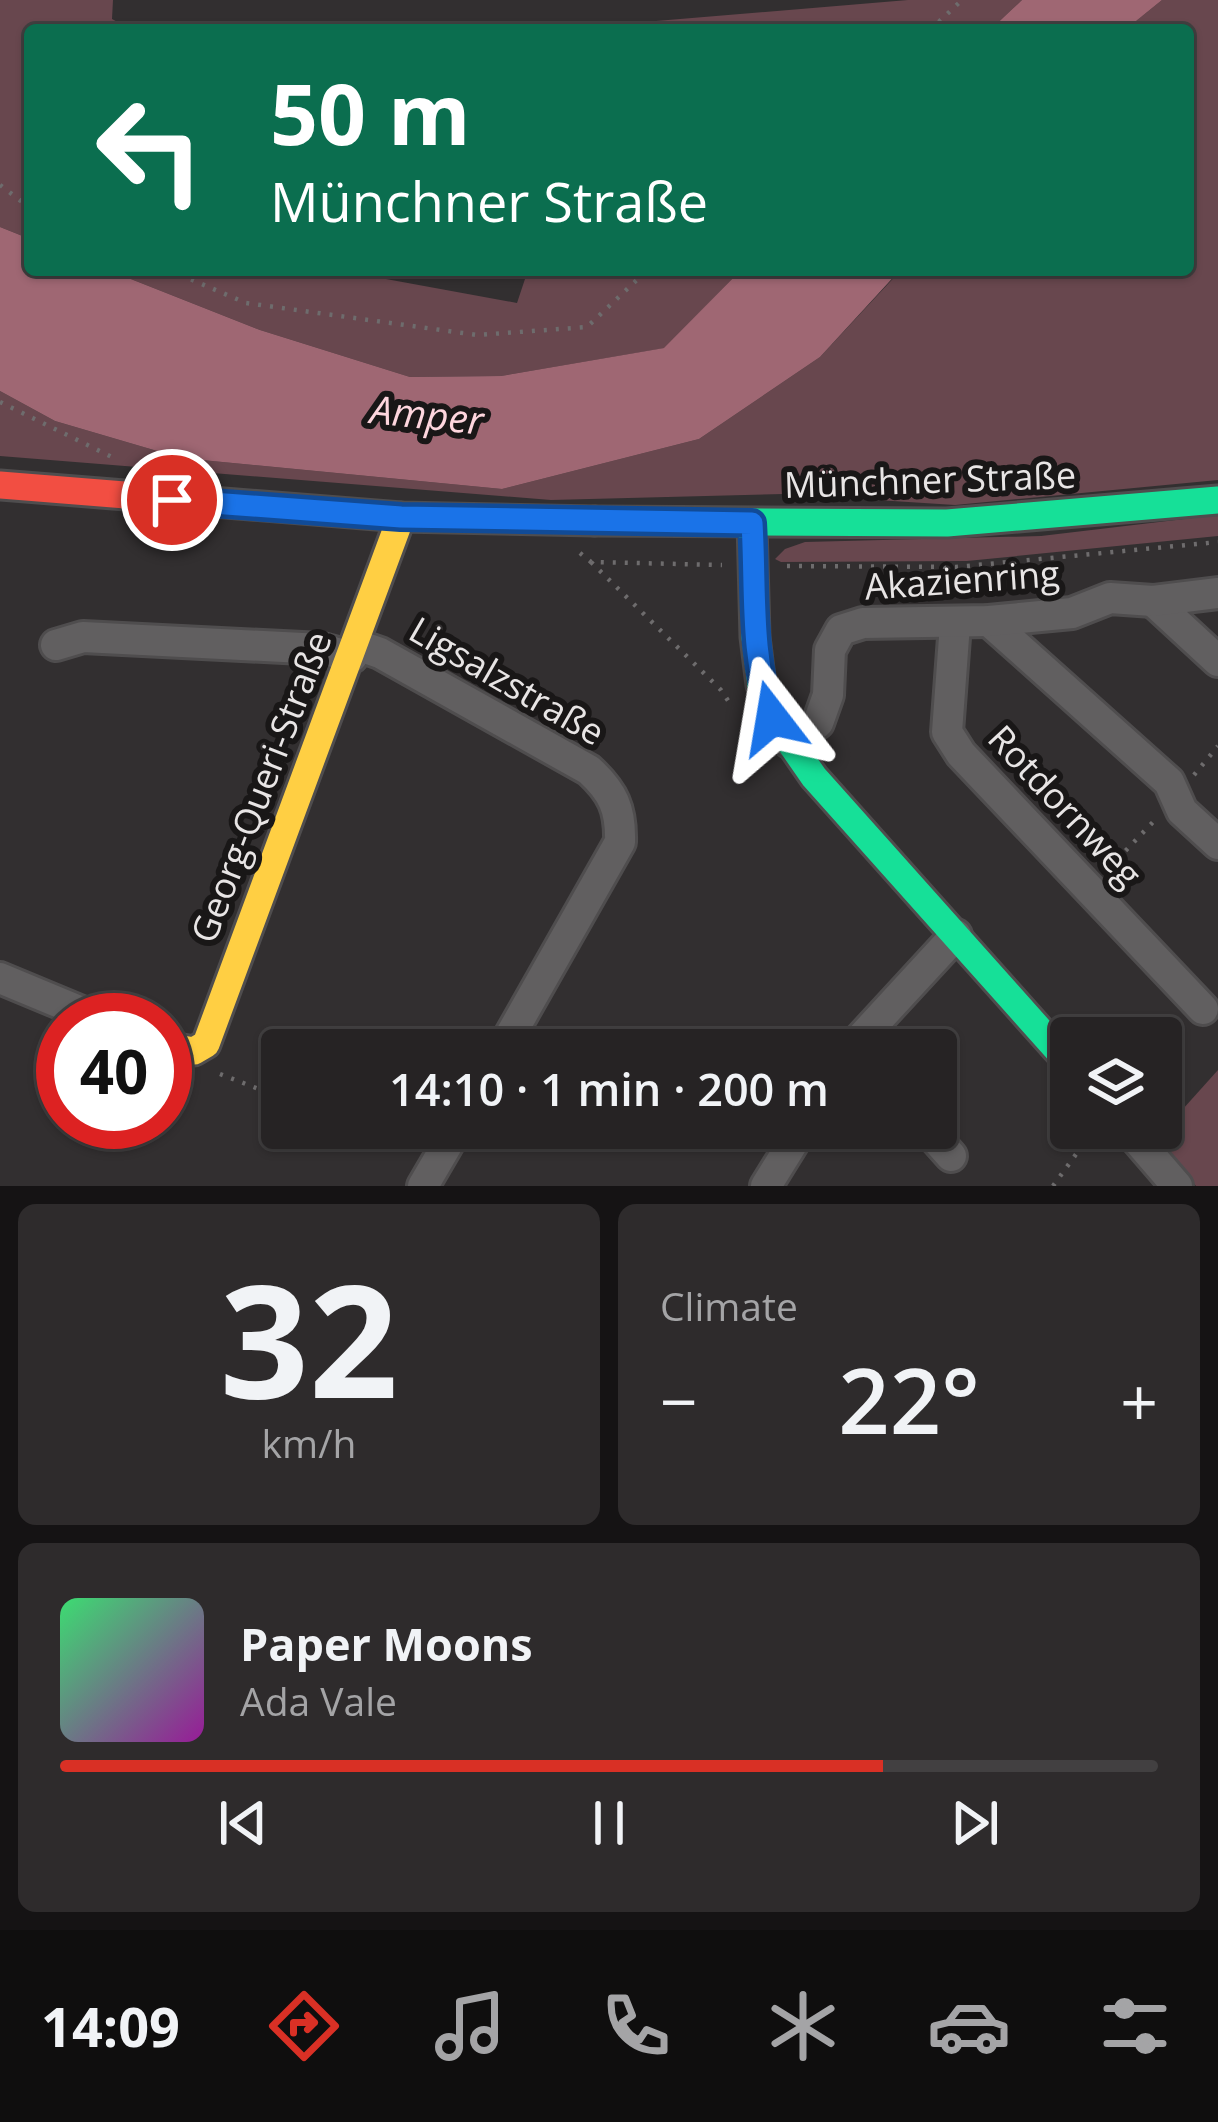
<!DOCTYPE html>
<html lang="en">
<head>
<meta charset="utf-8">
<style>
  :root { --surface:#262324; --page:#2e2b2c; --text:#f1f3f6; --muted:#a4a4a6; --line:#424041; --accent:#d93025 }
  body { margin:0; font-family:"Open Sans",sans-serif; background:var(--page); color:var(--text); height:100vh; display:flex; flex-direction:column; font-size:45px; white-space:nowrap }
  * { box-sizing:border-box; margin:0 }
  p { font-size:39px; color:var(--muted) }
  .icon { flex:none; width:66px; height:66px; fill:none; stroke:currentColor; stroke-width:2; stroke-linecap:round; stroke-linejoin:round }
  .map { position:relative; height:1186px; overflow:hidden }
  .drawer { display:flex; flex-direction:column; gap:18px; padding:18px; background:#151314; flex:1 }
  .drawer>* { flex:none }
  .guide { position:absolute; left:24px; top:24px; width:1170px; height:252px; border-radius:12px; box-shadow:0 3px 9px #0004,0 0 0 3px var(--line); background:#0b6e4f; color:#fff; overflow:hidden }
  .buttons { position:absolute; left:1050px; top:1017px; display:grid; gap:24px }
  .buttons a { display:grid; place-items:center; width:132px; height:132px; border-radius:12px; background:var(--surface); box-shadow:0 3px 9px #0004,0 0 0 3px var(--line); font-size:60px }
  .speed { position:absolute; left:36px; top:993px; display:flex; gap:24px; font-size:60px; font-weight:700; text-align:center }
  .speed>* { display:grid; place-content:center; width:156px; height:156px; border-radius:50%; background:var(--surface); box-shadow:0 3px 9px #0004,0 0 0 3px var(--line); line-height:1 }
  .speed .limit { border:18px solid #d22; background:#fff; color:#111 }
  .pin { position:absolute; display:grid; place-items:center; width:102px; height:102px; color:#fff; margin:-51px; border:6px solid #fff; border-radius:50%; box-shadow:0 3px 12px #0007 }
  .me { position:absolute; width:132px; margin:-66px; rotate:346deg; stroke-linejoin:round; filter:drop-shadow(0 0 9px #0008) }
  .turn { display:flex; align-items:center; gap:42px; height:252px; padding:0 48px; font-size:54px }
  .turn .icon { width:156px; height:156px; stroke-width:2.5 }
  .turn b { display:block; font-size:84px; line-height:102px }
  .big { font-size:90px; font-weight:600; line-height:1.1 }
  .drawer .widget { flex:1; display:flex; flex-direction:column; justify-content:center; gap:18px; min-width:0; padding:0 42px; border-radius:18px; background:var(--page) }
  .drawer .dial { align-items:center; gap:0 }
  .dial b { font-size:156px; line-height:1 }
  .song { display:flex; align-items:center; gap:36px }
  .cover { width:144px; height:144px; border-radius:18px; background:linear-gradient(135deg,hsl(140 70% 55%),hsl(300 70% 35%)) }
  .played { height:12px; border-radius:6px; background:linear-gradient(90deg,var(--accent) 75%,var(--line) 75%) }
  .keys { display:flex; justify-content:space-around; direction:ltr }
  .heat { display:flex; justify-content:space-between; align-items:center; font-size:66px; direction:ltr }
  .drawer .tiles { flex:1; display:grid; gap:18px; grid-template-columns:1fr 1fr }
  .widget:last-child { grid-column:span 2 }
  .trip { position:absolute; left:261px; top:1029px; width:696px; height:120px; border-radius:12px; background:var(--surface); box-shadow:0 3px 9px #0004,0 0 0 3px var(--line); font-weight:600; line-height:120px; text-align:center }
  .dock { display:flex; height:192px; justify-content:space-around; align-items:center; background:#0f0e0e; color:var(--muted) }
  .dock .icon { width:84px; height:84px }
  .dock .current { color:var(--accent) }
  .dock b { font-size:54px; color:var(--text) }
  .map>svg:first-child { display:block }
  .green { fill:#68474e }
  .water { fill:#9f6773 }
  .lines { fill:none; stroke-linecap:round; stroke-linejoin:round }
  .street-casing { stroke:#4f4d4e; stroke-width:36 }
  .fast-casing { stroke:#4f4d4e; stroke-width:33 }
  .slow-casing { stroke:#4f4d4e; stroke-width:33 }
  .jam-casing { stroke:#4f4d4e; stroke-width:33 }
  .path { stroke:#6e6c6d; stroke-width:4.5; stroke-dasharray:3 9; stroke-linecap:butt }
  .street { stroke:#615f60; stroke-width:30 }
  .fast { stroke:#16e098; stroke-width:27 }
  .slow { stroke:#ffcf43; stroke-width:27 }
  .jam { stroke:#f24e42; stroke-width:27 }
  .route-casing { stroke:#114b97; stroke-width:30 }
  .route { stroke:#1a73e8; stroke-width:21 }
  .labels { text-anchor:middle; stroke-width:12; stroke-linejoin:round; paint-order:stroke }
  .street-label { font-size:36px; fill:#e8e5e5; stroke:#191717 }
  .water-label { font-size:39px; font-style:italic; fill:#fed6de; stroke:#191717 }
</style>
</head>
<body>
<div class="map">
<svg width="1218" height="1186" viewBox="0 0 1218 1186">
  <rect width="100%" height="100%" fill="#322f30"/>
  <g class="green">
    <path d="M0,0H113L112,19L132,30H30V239L0,227Z"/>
    <path d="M908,0H1022L990,30H548Z"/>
    <path d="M1162,0H1218V480L955,505L783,494L551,500L0,456V391L55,421L181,458L502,489L699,439L820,357L901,270H1188V30H1125Z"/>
    <path d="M108,270H358L386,279L517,303L528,270H741L665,348L501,376L410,377L260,330Z"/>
    <path d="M1218,515V536L967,561L781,562L775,559L785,549L805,542L1041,536Z"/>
    <path d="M1218,1070V1186H1196L1156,1139Z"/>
  </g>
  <g class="water">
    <path d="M1022,0H1162L1125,30H990Z"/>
    <path d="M0,227L30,239V270H108L260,330L410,377L501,376L664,348L741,270H900L820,357L699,439L502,489L181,458L55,421L0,391Z"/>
  </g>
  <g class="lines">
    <g class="street-casing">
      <g id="street">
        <path d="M1153,601L1218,661"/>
        <path d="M989,621L1169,782L1182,811L1218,844"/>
        <path d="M955,624L947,732L961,754L1203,1009"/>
        <path d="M56,645L83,637L322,649L352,657"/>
        <path d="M357,645L380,653L589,770C613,792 621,809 620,842L502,1050"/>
        <path d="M789,742L818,723L828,695L830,650L841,630L863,623L989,621L1072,613L1110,598L1153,601L1218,593"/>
        <path d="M0,978L101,1020"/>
        <path d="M850,1050L956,935"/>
        <path d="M926,1128L951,1156"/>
        <path d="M1127,1128L1177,1186"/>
        <path d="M423,1186L457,1128"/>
        <path d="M766,1186L802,1128"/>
      </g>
    </g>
    <g class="fast-casing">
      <g id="fast">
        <path d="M595,521L947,523L1218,500"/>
        <path d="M752,523L755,637L761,685L773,718L814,777L1071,1065"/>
      </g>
    </g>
    <g class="slow-casing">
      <path id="slow" d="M165,1046L194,1051L206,1044L401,517"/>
    </g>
    <g class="jam-casing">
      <path id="jam" d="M0,485L401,517L595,521"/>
    </g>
    <g class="path">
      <path d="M930,30L962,0"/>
      <path d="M0,185L30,208"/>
      <path d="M169,270L246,303L477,335L587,327L641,276L659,270"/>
      <path d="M0,402L118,460"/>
      <path d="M580,553L591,562L722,565"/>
      <path d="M591,562L721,690L733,708"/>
      <path d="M787,566L956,567L1218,542"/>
      <path d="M1194,775L1218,746"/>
      <path d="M1109,868L1155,820"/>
      <path d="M220,1074L282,1098"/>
      <path d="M1061,1097L1071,1109"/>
      <path d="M358,1128L414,1150"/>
      <path d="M1088,1128L1104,1146"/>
      <path d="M1053,1186L1095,1128"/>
    </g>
    <use href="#street" class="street"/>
    <use href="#fast" class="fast"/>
    <use href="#slow" class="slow"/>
    <use href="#jam" class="jam"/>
  </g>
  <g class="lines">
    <g class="route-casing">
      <path id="route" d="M172,500L401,517L752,523C756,589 750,654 772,718"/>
    </g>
    <use href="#route" class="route"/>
  </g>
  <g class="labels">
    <g class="street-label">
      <text transform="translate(930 480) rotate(-2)" y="13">Münchner Straße</text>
      <text transform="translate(962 580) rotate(-4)" y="13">Akazienring</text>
      <text transform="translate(507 681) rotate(30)" y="13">Ligsalzstraße</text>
      <text transform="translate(261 787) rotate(-69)" y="13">Georg-Queri-Straße</text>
      <text transform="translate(1065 806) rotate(47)" y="13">Rotdornweg</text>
    </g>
    <g class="water-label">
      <text transform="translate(427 415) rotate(6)" y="14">Amper</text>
    </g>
  </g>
</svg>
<div class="buttons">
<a><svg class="icon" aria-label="layers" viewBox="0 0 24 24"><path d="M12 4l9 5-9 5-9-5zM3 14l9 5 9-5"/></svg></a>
</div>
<div class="speed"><div class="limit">40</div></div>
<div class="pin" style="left:172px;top:500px;background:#d93025"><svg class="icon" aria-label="arrive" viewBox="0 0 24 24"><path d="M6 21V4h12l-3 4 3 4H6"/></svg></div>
<svg class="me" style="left:772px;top:718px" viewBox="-20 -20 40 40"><path d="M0-17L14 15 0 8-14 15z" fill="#1a73e8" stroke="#fff" stroke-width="4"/></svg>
<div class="trip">14:10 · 1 min · 200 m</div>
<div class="guide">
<div class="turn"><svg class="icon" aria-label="left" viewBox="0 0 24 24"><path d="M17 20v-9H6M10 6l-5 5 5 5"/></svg><div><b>50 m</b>Münchner Straße</div></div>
</div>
</div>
<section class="drawer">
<div class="tiles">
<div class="widget dial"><b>32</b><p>km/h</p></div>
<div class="widget"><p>Climate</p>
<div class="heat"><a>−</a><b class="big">22°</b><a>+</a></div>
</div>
<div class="widget">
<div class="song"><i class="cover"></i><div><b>Paper Moons</b><p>Ada Vale</p></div></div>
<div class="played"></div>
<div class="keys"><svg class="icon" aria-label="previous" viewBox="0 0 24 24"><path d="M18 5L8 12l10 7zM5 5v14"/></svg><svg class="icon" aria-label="pause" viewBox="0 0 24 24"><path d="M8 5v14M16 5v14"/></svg><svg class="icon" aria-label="next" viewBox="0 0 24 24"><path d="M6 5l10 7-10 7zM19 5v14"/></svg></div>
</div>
</div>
</section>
<nav class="dock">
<b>14:09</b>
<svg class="icon current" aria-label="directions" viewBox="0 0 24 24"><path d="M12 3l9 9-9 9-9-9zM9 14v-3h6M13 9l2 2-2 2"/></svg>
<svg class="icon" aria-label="music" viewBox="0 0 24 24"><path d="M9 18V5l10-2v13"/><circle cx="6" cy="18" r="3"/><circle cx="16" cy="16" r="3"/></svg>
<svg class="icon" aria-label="phone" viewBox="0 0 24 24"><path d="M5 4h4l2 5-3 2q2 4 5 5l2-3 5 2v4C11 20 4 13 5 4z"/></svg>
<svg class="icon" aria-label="climate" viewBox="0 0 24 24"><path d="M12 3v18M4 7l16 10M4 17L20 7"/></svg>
<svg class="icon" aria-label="car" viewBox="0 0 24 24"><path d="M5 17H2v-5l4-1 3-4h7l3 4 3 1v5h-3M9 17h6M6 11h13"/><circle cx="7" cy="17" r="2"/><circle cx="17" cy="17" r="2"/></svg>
<svg class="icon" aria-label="filters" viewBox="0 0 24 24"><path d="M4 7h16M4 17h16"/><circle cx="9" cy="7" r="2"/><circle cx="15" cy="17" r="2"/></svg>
</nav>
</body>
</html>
